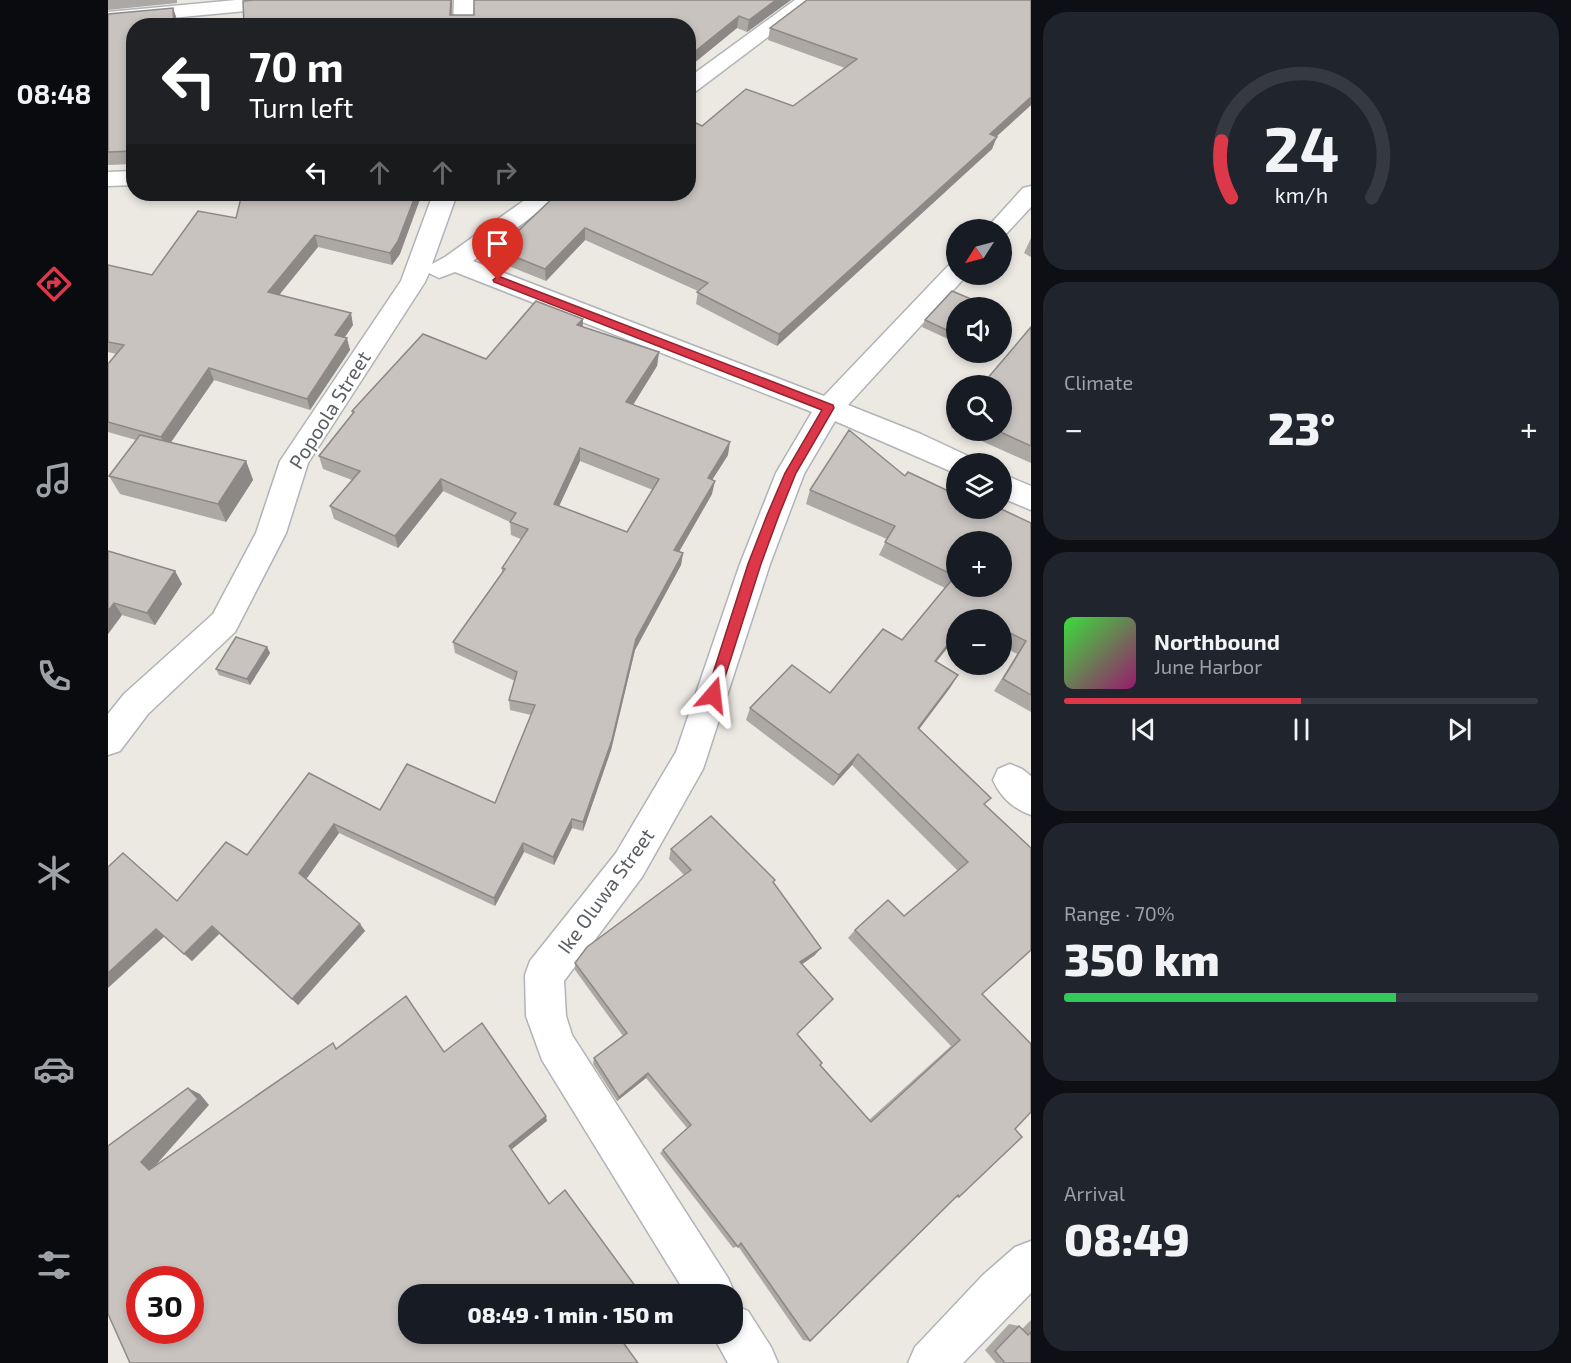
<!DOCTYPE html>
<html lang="en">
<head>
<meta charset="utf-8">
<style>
  :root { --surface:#171b24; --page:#20242c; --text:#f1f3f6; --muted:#9ea1a6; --line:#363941; --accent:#dc3849 }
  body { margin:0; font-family:"Exo 2",sans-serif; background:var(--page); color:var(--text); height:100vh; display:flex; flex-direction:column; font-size:22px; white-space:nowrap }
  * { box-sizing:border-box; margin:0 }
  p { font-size:20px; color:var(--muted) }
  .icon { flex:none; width:33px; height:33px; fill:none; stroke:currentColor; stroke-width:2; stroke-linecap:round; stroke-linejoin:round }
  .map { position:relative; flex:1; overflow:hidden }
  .details { display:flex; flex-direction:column; gap:12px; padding:12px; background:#0d0f14; width:540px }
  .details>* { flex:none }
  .top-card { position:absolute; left:18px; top:18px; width:570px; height:183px; border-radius:24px; box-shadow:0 3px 9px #0003; background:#202124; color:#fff; overflow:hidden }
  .needle { width:39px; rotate:234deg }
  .tools { position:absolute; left:838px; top:219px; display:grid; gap:12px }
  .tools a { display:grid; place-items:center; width:66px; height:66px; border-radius:50%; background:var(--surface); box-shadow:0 3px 9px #0003; font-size:30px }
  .speed { position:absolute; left:18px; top:1266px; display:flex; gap:12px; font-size:30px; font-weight:700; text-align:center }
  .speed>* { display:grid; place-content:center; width:78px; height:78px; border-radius:50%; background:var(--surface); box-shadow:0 3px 9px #0003; line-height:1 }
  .speed .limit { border:9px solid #d22; background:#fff; color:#111 }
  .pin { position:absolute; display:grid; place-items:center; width:51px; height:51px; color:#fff; margin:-62px -26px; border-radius:50% 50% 50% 0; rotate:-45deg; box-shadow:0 0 6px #0007 }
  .pin .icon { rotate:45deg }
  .me { position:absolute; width:66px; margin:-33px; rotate:17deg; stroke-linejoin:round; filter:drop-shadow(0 0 4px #0008) }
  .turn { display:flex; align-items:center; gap:21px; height:126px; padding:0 24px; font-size:27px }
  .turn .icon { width:78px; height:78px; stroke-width:2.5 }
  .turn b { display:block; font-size:42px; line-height:51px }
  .lanes { display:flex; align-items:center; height:57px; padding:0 24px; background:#0003; justify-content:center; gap:30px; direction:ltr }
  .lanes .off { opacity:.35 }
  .big { font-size:45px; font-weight:800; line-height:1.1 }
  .details .card { flex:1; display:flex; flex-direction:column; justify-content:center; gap:9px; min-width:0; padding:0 21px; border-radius:24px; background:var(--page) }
  .details .dial { align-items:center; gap:0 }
  .dial svg { height:156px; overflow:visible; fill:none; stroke:var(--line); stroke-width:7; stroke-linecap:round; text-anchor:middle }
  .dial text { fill:var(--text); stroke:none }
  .song { display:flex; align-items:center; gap:18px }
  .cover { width:72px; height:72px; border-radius:9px; background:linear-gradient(135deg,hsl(120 70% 55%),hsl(320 70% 35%)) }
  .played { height:6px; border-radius:3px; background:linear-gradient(90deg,var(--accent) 50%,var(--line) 50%) }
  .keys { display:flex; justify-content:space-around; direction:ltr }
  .heat { display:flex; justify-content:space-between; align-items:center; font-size:33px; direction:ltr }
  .charge { height:9px; border-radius:4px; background:linear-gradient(90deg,#34c759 70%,var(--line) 0) }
  .trip { position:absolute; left:290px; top:1284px; width:345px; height:60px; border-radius:24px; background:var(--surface); box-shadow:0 3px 9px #0003; font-weight:800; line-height:60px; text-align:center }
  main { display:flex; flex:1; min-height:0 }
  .menu { display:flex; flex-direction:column; width:108px; justify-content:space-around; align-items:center; background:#090b0e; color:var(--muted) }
  .menu .icon { width:42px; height:42px }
  .menu .on { color:var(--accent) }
  .menu b { font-size:27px; color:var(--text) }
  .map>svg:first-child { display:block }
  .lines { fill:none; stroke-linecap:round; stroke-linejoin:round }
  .minor-casing { stroke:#b0b4b7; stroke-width:3 }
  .minor { fill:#fff; fill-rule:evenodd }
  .wall { fill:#aca8a4; fill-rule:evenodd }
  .shaded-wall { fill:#8c8886 }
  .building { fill:#c8c3bf; stroke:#8c8886; stroke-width:1.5; fill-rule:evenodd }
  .route { fill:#dc3849; stroke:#8f242f; stroke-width:1.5 }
  .labels { text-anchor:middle; stroke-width:4.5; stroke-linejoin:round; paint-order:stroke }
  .street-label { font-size:20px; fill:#5b5f62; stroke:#fff }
</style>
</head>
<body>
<main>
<nav class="menu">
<b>08:48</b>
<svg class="icon on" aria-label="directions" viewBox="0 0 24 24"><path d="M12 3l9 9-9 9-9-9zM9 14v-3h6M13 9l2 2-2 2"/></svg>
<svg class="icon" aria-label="music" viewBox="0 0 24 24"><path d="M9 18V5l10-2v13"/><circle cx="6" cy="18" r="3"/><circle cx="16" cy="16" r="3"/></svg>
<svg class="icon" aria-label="phone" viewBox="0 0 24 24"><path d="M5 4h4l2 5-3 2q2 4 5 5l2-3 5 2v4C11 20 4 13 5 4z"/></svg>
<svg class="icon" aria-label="climate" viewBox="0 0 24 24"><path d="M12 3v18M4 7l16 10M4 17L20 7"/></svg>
<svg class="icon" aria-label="car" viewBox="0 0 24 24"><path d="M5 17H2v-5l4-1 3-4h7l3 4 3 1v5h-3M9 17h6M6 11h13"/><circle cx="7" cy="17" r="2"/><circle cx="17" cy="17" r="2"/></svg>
<svg class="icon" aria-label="filters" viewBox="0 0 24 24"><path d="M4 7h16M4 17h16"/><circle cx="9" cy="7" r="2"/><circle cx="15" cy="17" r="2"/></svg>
</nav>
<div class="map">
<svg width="923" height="1363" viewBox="0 0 923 1363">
  <rect width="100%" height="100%" fill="#ece8e2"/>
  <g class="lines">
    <g class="minor-casing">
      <g id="minor">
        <path d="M128,0H200L197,4L190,6L0,24V12Z"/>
        <path d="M346,0H366L365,26H345Z"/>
        <path d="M687,0H709L587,92L580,94V78Z"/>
        <path d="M26,171V185L0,186V172Z"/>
        <path d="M923,186V207L897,235L894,236V230H877L915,188Z"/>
        <path d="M325,194H349L324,264L337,257L425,194H450L447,199L365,261L716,396L840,266L849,264V274H860L740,405L813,434L860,456L864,464H849V474L727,421L696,474L662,564L595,769L534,877L456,981L458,1016L464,1035L620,1278L627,1294L624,1300V1294H578L434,1060L418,1016L417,975L422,961L508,853L568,752L632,564L668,473L704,412L347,272L331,278L321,273L317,282L200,463L178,533L127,632L40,714L12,751L0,755V714L16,694L105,614L148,533L172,461L293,281Z"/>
        <path d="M894,474L923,486V510L894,498Z"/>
        <path d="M902,764L914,769L923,776V815C906,809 892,797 885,780L890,769Z"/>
        <path d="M923,1241V1293L855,1363H800L807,1347L875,1275L907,1247Z"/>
        <path d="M624,1304L640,1311L663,1347L670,1363H620L604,1334H624Z"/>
      </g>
    </g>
    <use href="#minor" class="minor"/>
  </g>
  <g class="wall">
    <path d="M0,0H69V3L0,10Z"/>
    <path d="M344,0V15H366L683,0L639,32L629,28L580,68V26H136Z"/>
    <path d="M65,8L69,20L26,26V164L0,165V14Z"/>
    <path d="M662,28L923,105L888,137L884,149L669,346L588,304L590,291L477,240L438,281L391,262L390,250L594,126L685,106L737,68L660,40Z"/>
    <path d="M128,218L292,254L284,265L210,247L171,295L245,325L237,337L242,350L202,410L106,380L63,442L138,461L145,480L118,522L12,494L1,476L28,440L0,432V364L8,354L0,352V265L44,275Z"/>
    <path d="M923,238V257L916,253Z"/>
    <path d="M844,291L868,301L865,308H849V328L840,339L814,327L817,320Z"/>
    <path d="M475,319V327L551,352L549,366L525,405L620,455L604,480V494L571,552L575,553L573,565L527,650L503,750L475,831L464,828L446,865L416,852L387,906L231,833L198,878L252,924L257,931L190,1005L111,934L84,961L57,937L69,901L139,855L201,773L272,810L387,803L423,715L402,710L401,700L407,681L347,653L345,642L394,572V568L413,539L403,535L402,522L335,491L290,548L226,519L222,506L244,480L215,469L211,456L244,414V411L378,359ZM472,461L545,490L519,532L451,506Z"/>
    <path d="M923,327V463L849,430H894Z"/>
    <path d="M849,415V430L843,428Z"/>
    <path d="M797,476L849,508L923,523V712L886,691L909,654L894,646V620H849V636L828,662L850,675L811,729L883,798L877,804L874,994L907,1129L851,1197L847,1198L702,1341L695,1340L630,1246L625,1248L552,1153L579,1128L538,1078L509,1101L485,1064L486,1058L515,1036L467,970V963L576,875L561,859L563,849L667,880L665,883L707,955L694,964L689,1034L712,1065L761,1120L843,1046L740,938L747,930L796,916L850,871L744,765L725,786L638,720L642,708L722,693L794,640L837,588L771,555L779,539L698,504L702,490Z"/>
    <path d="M0,551L67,571L74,584L47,625L14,615L0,634Z"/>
    <path d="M159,647L162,653L142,685L111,675L108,669Z"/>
    <path d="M923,1320V1363H888L877,1350L901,1324L911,1326L914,1329Z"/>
  </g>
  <g class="shaded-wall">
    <path d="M343,0H344L343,26L342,15Z"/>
    <path d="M668,0H683L639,32L641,20Z"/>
    <path d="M65,8L69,20V26H66Z"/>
    <path d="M631,16L629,28L580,68V57Z"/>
    <path d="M923,97V105L878,146L882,134Z"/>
    <path d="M889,137L884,149L669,346L671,334Z"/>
    <path d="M308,194H314L292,254L284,265L282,253Z"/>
    <path d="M477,228V240L438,281L437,269Z"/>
    <path d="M207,235L210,247L163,305L160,292Z"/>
    <path d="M243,313L245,325L230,347L227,335Z"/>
    <path d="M475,319L474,332L469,325Z"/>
    <path d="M849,325V328L840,339L843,332Z"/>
    <path d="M239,338L242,350L202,410L199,399Z"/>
    <path d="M551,352L549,366L518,416V402Z"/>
    <path d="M101,368L106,380L59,448L53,437Z"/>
    <path d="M622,442L620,455L597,491L600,478Z"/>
    <path d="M472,448V461L446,517V504Z"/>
    <path d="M138,461L145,480L118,522L110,504Z"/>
    <path d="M333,479L335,491L290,548L287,536Z"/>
    <path d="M607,481L604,494L565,562L566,550Z"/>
    <path d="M575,553L573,565L527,650L503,750L475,831V822L528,639Z"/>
    <path d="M67,571L74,584L47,625L39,613Z"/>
    <path d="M6,603L14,615L0,634V611Z"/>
    <path d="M849,633V636L819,673L827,661Z"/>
    <path d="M159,647L162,653L142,685L139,679Z"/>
    <path d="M850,675L842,688L803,740L810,728Z"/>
    <path d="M750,754L744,765L725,786L731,775Z"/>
    <path d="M464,819V828L446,865L445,857Z"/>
    <path d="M226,824L231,833L197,881L191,873Z"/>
    <path d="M415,843L416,852L387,906L386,898Z"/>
    <path d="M252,924L257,931L190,1005L184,999Z"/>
    <path d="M104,926L111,934L84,961L76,954Z"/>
    <path d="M48,929L57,936L0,988V973Z"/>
    <path d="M713,948L707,955L686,970L692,962Z"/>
    <path d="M540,1073L538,1078L509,1101L511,1097Z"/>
    <path d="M80,1088L92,1094L101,1105L47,1166L54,1174L41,1170L33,1162Z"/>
    <path d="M438,1116L439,1121L403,1150L401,1146Z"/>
  </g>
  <g class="building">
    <path d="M146,0H343L342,15H366V0H668L641,20L631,16L580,57V26H136L135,1Z"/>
    <path d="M699,0H923V97L882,134L889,137L671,334L589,292L600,283L477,228L437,269L390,250L449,194H580V119L594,126L638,89L685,106L749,59L662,28Z"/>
    <path d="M65,8L66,26H26V151L0,152V14Z"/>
    <path d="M134,194H308L290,241L282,253L207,235L160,292L243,313L227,335L239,338L199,399L101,368L53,437L0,422V364L16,345L0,342V265L44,275L90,211L128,218Z"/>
    <path d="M844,291L868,301L863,308H849V325L843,332L817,320Z"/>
    <path d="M428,301L475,319L469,325L551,352L518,402L622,442L600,478L607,481L566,550L575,553L528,639L504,740L475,822L464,819L445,857L415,843L386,898L226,824L191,873L252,924L184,999L104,926L76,954L48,929L0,973V867L15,853L69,901L118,842L139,855L201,773L272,810L299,764L387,803L427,705L401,700L409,672L345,642L397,569L394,568L420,529L402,522L408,513L333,479L287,536L222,506L252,471L211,456L246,412L244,411L315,334L378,359ZM472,448L551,479L519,532L446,504Z"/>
    <path d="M923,327V446L888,430H894V386H873Z"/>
    <path d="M741,430L797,476L800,472L849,495V508H891L923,523V695L895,679L918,641L894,629V620H876L864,613L859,620H849V633L827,661L850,675L810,728L883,798L876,804L923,848V950L874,994L923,1044V1112L907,1129L914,1137L851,1197L850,1195L702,1341L633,1243L630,1247L555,1150L583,1125L540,1073L511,1097L486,1058L519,1033L467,963L479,947L583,870L563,849L603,816L667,880L665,882L713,948L692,962L725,999L689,1034L714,1063L712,1065L763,1122L852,1040L747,930L780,900L796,916L860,862L750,754L731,775L642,708L684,665L722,693L775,629L794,640L847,576L777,542L787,526L702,490ZM849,542H894V586H849Z"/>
    <path d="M32,435L138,461L110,504L1,476Z"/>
    <path d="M0,551L67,571L39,613L6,603L0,611Z"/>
    <path d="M128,637L159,647L139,679L108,669Z"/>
    <path d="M298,996L336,1052L374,1023L438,1116L401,1146L441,1204L457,1190L533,1294H300V1334H509L530,1363H22L0,1314V1146L80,1088L90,1099L33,1162L41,1170L225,1043L228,1049ZM32,1280H82V1330H32Z"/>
    <path d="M911,1326L920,1335L923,1332V1363H897L887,1351Z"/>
  </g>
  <path class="route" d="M390,276L725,405L726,408L688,473L671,515L653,564L610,699H600L598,695L640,564L659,515L677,473L714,410L386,282L385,280Z"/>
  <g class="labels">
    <g class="street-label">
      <text transform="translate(222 410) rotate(-58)" y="7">Popoola Street</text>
      <text transform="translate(498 891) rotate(-54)" y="7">Ike Oluwa Street</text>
    </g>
  </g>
</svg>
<div class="tools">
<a><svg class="needle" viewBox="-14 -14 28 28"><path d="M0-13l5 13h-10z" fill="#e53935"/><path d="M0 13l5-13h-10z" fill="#9ea1a6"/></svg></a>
<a><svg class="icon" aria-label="sound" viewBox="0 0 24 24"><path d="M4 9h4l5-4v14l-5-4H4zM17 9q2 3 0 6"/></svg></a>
<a><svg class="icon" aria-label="search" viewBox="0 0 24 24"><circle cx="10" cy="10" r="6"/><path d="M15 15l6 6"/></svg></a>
<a><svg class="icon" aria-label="layers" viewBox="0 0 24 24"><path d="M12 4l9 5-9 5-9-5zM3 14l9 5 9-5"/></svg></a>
<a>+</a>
<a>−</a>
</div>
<div class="speed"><div class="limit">30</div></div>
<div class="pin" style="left:390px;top:280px;background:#d93025"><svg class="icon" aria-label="arrive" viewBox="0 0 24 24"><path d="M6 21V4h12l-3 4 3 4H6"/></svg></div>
<svg class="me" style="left:605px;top:695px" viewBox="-20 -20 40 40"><path d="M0-17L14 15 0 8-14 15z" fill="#dc3849" stroke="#fff" stroke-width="4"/></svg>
<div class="trip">08:49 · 1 min · 150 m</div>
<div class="top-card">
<div class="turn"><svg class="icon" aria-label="left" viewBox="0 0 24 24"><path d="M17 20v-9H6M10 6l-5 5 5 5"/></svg><div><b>70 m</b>Turn left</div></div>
<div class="lanes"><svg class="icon" aria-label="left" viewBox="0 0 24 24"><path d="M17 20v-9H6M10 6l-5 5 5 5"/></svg><svg class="icon off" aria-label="ahead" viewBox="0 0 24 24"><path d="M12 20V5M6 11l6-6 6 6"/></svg><svg class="icon off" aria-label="ahead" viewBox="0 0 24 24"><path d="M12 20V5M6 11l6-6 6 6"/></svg><svg class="icon off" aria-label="right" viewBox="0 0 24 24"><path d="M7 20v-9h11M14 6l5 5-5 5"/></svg></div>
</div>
</div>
<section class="details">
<div class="card dial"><svg viewBox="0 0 100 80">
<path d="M14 69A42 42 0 1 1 86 69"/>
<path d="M14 69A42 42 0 0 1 9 40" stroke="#dc3849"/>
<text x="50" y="56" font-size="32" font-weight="700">24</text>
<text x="50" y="72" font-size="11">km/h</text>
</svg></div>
<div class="card"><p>Climate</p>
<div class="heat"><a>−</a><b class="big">23°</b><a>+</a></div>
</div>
<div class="card">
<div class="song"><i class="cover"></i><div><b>Northbound</b><p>June Harbor</p></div></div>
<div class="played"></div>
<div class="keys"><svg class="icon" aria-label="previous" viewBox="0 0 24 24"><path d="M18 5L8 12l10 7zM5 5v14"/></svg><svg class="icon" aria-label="pause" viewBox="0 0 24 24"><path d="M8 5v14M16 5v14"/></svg><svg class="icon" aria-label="next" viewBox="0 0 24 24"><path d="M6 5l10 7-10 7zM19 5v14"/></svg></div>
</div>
<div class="card"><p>Range · 70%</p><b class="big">350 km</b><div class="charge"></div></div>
<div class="card"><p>Arrival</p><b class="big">08:49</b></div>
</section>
</main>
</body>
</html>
